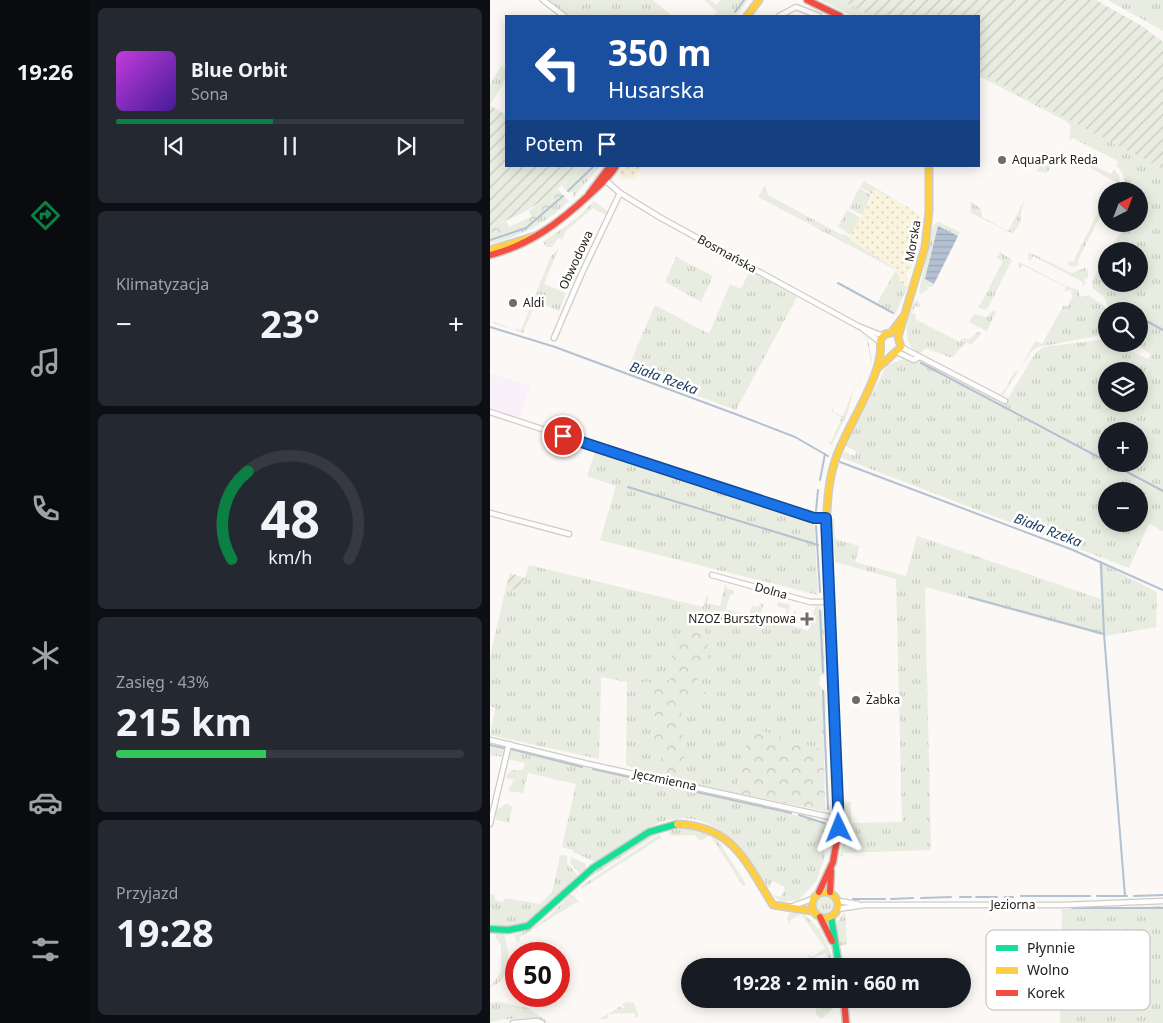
<!DOCTYPE html>
<html lang="pl">
<head>
<meta charset="utf-8">
<style>
  :root { --surface:#171b24; --page:#242831; --text:#f1f3f6; --muted:#9ea1a6; --line:#363941; --accent:#0b8043 }
  body { margin:0; font-family:"Noto Sans",sans-serif; background:var(--page); color:var(--text); height:100vh; display:flex; flex-direction:column; font-size:19px; white-space:nowrap }
  * { box-sizing:border-box; margin:0 }
  p { font-size:16px; color:var(--muted) }
  .icon { flex:none; width:28px; height:28px; fill:none; stroke:currentColor; stroke-width:2; stroke-linecap:round; stroke-linejoin:round }
  .map { position:relative; flex:1; overflow:hidden }
  .side { display:flex; flex-direction:column; gap:8px; padding:8px; background:#0d0f14; width:400px }
  .side>* { flex:none }
  .guide { position:absolute; left:15px; top:15px; width:475px; height:152px; border-radius:0px; box-shadow:0 2px 12px #0003; background:#1a4fa0; color:#fff; overflow:hidden }
  .needle { width:32px; rotate:42deg }
  .tools { position:absolute; left:608px; top:182px; display:grid; gap:10px }
  .tools a { display:grid; place-items:center; width:50px; height:50px; border-radius:50%; background:var(--surface); box-shadow:0 2px 12px #0003; font-size:25px }
  .speed { position:absolute; left:15px; top:942px; display:flex; gap:10px; font-size:25px; font-weight:700; text-align:center }
  .speed>* { display:grid; place-content:center; width:65px; height:65px; border-radius:50%; background:var(--surface); box-shadow:0 2px 12px #0003; line-height:1 }
  .speed .limit { border:8px solid #d22; background:#fff; color:#111 }
  .pin { position:absolute; display:grid; place-items:center; width:42px; height:42px; color:#fff; margin:-21px; border:2px solid #fff; border-radius:50%; box-shadow:0 1px 5px #0007 }
  .me { position:absolute; width:55px; margin:-28px; rotate:358deg; stroke-linejoin:round; filter:drop-shadow(0 0 4px #0008) }
  .turn { display:flex; align-items:center; gap:18px; height:105px; padding:0 20px; font-size:22px }
  .turn .icon { width:65px; height:65px; stroke-width:2.5 }
  .turn b { display:block; font-size:35px; line-height:42px }
  .then { display:flex; align-items:center; height:48px; padding:0 20px; background:#0003; gap:10px; font-size:19px }
  .big { font-size:38px; font-weight:700; line-height:1.1 }
  .side .widget { flex:1; display:flex; flex-direction:column; justify-content:center; gap:8px; min-width:0; padding:0 18px; border-radius:8px; background:var(--page) }
  .side .dial { align-items:center; gap:0 }
  .dial svg { height:130px; overflow:visible; fill:none; stroke:var(--line); stroke-width:7; stroke-linecap:round; text-anchor:middle }
  .dial text { fill:var(--text); stroke:none }
  .song { display:flex; align-items:center; gap:15px }
  .cover { width:60px; height:60px; border-radius:8px; background:linear-gradient(135deg,hsl(290 70% 55%),hsl(260 70% 35%)) }
  .played { height:5px; border-radius:2px; background:linear-gradient(90deg,var(--accent) 45%,var(--line) 45%) }
  .keys { display:flex; justify-content:space-around; direction:ltr }
  .heat { display:flex; justify-content:space-between; align-items:center; font-size:28px; direction:ltr }
  .charge { height:8px; border-radius:4px; background:linear-gradient(90deg,#34c759 43%,var(--line) 0) }
  .trip { position:absolute; left:191px; top:958px; width:290px; height:50px; border-radius:25px; background:var(--surface); box-shadow:0 2px 12px #0003; font-weight:700; line-height:50px; text-align:center }
  main { display:flex; flex:1; min-height:0 }
  .menu { display:flex; flex-direction:column; width:90px; justify-content:space-around; align-items:center; background:#090b0e; color:var(--muted) }
  .menu .icon { width:35px; height:35px }
  .menu .active { color:var(--accent) }
  .menu b { font-size:22px; color:var(--text) }
  .map>svg:first-child { display:block }
  .industrial { fill:#f8f1f9 }
  .grass { fill:url(#grass-tufts); fill-rule:evenodd }
  .forest { fill:url(#forest-crowns) }
  .sand { fill:url(#sand-dots) }
  .garden { fill:url(#garden-furrows) }
  .water { fill:url(#water-rules) }
  .lines { fill:none; stroke-linecap:round; stroke-linejoin:round }
  .stream { stroke:#b4c1d2; stroke-width:2 }
  .street-casing { stroke:#cfccc8; stroke-width:7 }
  .fast-casing { stroke:#cfccc8; stroke-width:9 }
  .slow-casing { stroke:#cfccc8; stroke-width:9 }
  .jam-casing { stroke:#cfccc8; stroke-width:9 }
  .street { stroke:#fefefe; stroke-width:4.5 }
  .fast { stroke:#16e098; stroke-width:6 }
  .slow { stroke:#ffcf43; stroke-width:6 }
  .jam { stroke:#f24e42; stroke-width:6 }
  .route-casing { stroke:#114b97; stroke-width:12 }
  .route { stroke:#1a73e8; stroke-width:9 }
  .poi-dot { fill:#706c69; stroke:#fff; stroke-width:2 }
  .labels { text-anchor:middle; stroke-width:5; stroke-linejoin:round; paint-order:stroke }
  .poi-label { font-size:12px; fill:#25211d; stroke:#fff; text-anchor:start }
  .street-label { font-size:12px; fill:#25211d; stroke:#fff }
  .water-label { font-size:14px; font-style:italic; fill:#203c62; stroke:#fff }
  .key { fill:#fff; stroke:#bebcbb; stroke-width:1 }
  .key-label { font-size:14px; fill:#25211d }
</style>
</head>
<body>
<main>
<nav class="menu">
<b>19:26</b>
<svg class="icon active" aria-label="directions" viewBox="0 0 24 24"><path d="M12 3l9 9-9 9-9-9zM9 14v-3h6M13 9l2 2-2 2"/></svg>
<svg class="icon" aria-label="music" viewBox="0 0 24 24"><path d="M9 18V5l10-2v13"/><circle cx="6" cy="18" r="3"/><circle cx="16" cy="16" r="3"/></svg>
<svg class="icon" aria-label="phone" viewBox="0 0 24 24"><path d="M5 4h4l2 5-3 2q2 4 5 5l2-3 5 2v4C11 20 4 13 5 4z"/></svg>
<svg class="icon" aria-label="climate" viewBox="0 0 24 24"><path d="M12 3v18M4 7l16 10M4 17L20 7"/></svg>
<svg class="icon" aria-label="car" viewBox="0 0 24 24"><path d="M5 17H2v-5l4-1 3-4h7l3 4 3 1v5h-3M9 17h6M6 11h13"/><circle cx="7" cy="17" r="2"/><circle cx="17" cy="17" r="2"/></svg>
<svg class="icon" aria-label="filters" viewBox="0 0 24 24"><path d="M4 7h16M4 17h16"/><circle cx="9" cy="7" r="2"/><circle cx="15" cy="17" r="2"/></svg>
</nav>
<section class="side">
<div class="widget">
<div class="song"><i class="cover"></i><div><b>Blue Orbit</b><p>Sona</p></div></div>
<div class="played"></div>
<div class="keys"><svg class="icon" aria-label="previous" viewBox="0 0 24 24"><path d="M18 5L8 12l10 7zM5 5v14"/></svg><svg class="icon" aria-label="pause" viewBox="0 0 24 24"><path d="M8 5v14M16 5v14"/></svg><svg class="icon" aria-label="next" viewBox="0 0 24 24"><path d="M6 5l10 7-10 7zM19 5v14"/></svg></div>
</div>
<div class="widget"><p>Klimatyzacja</p>
<div class="heat"><a>−</a><b class="big">23°</b><a>+</a></div>
</div>
<div class="widget dial"><svg viewBox="0 0 100 80">
<path d="M14 69A42 42 0 1 1 86 69"/>
<path d="M14 69A42 42 0 0 1 24 15" stroke="#0b8043"/>
<text x="50" y="56" font-size="32" font-weight="700">48</text>
<text x="50" y="72" font-size="11">km/h</text>
</svg></div>
<div class="widget"><p>Zasięg · 43%</p><b class="big">215 km</b><div class="charge"></div></div>
<div class="widget"><p>Przyjazd</p><b class="big">19:28</b></div>
</section>
<div class="map">
<svg width="673" height="1023" viewBox="0 0 673 1023">
  <defs>
    <pattern id="grass-tufts" width="24" height="20" patternUnits="userSpaceOnUse" patternTransform="scale(1.25)"><rect width="24" height="20" fill="#e9ece0"/><path d="M3 7l-1-3M5 7V3M7 7l1-3M15 17l-1-3M17 17v-4M19 17l1-3" fill="none" stroke="#c8cac0"/></pattern>
    <pattern id="forest-crowns" width="20" height="18" patternUnits="userSpaceOnUse" patternTransform="scale(1.25)"><rect width="20" height="18" fill="#e9ece0"/><path d="M2 6a3 3 0 1 1 6 0M12 15a3 3 0 1 1 6 0" fill="none" stroke="#c8cac0"/></pattern>
    <pattern id="sand-dots" width="8" height="8" patternUnits="userSpaceOnUse" patternTransform="scale(1.25)"><rect width="8" height="8" fill="#faf4de"/><path d="M2 2h.1M6 6h.1" fill="none" stroke="#d6d1be" stroke-width="1.8" stroke-linecap="round"/></pattern>
    <pattern id="garden-furrows" width="10" height="10" patternUnits="userSpaceOnUse" patternTransform="scale(1.25)"><rect width="10" height="10" fill="#e9ece0"/><path d="M-1 1l2-2M0 10L10 0M9 11l2-2" fill="none" stroke="#c8cac0"/></pattern>
    <pattern id="water-rules" width="6" height="5" patternUnits="userSpaceOnUse" patternTransform="scale(1.25)"><rect width="6" height="5" fill="#b4c1d2"/><path d="M0 2.5h6" fill="none" stroke="#9ba6b4"/></pattern>
  </defs>
  <rect width="100%" height="100%" fill="#fbf8f5"/>
  <path class="industrial" d="M0,373L40,386L29,420L0,411Z"/>
  <g class="grass">
    <path d="M56,0H163L182,16H78Z"/>
    <path d="M214,0H220L226,5L231,0H258L246,16H223L227,12Z"/>
    <path d="M331,0H351L382,16H362Z"/>
    <path d="M618,0H673V31Z"/>
    <path d="M11,66L16,69V79L0,105V84Z"/>
    <path d="M489,73L673,169V531L659,524L639,568L352,458L354,452L365,456L366,451L355,446L397,365L416,358L427,362L430,359L515,403L546,352L554,347L616,339V344H626L658,359L661,354L645,344H649V311H621L613,296L602,288L603,279L616,257V284H649V251H619L631,232L628,224H649V191H633C635,181 635,173 626,166L628,161L583,138L579,141L581,126L576,121L489,76ZM616,371H649V404H616ZM616,431H649V464H616ZM616,491H649V524H616Z"/>
    <path d="M556,151L566,157L557,173L546,171L555,160L552,159Z"/>
    <path d="M593,153L590,159L621,174L624,170L629,175L630,183H627L588,161L586,156Z"/>
    <path d="M92,166H110L82,199L84,194L81,191L79,193L72,186Z"/>
    <path d="M374,181L404,199L405,202L384,190L382,194L370,187Z"/>
    <path d="M275,185L278,195L352,235L354,234L406,269L413,285L417,288L402,321L404,314L386,305L406,270L268,197Z"/>
    <path d="M369,188L381,195L372,215L359,208Z"/>
    <path d="M73,195L79,201C57,223 28,237 0,244V238C11,235 24,232 34,227C48,219 60,206 73,195Z"/>
    <path d="M616,196V204L588,260L589,265L583,267L577,264L579,261L583,262Z"/>
    <path d="M535,199L531,211V221L523,234L481,213L480,201L491,209L492,217L518,231Z"/>
    <path d="M104,201L119,212L117,216L103,208L76,231L72,240L68,238L62,247H56L53,242L86,219Z"/>
    <path d="M357,210L371,218L360,235L348,226Z"/>
    <path d="M449,222L470,232L442,287H437L438,289L431,294L429,291L443,225Z"/>
    <path d="M69,248L54,284L76,293L69,311L46,301L33,333L3,323V321L25,330L27,328L31,330L61,256Z"/>
    <path d="M510,252L522,260L498,308L495,310L489,307L513,261L507,258Z"/>
    <path d="M539,252L582,273L595,268L598,270V279L596,277L594,281L596,283L592,286L593,282L543,256L541,260L538,259Z"/>
    <path d="M186,257L223,276L211,302L175,282Z"/>
    <path d="M529,262L576,286L589,290V295L591,297L599,295L615,307L616,323L612,334L607,336L548,347L542,351L513,395L510,394L517,387L524,372L529,371L545,341L552,344L574,305L577,307L583,296L581,293L582,290L574,291L576,287L532,265L530,269L528,265Z"/>
    <path d="M260,270L307,297L246,410L137,370L165,305L219,334L240,284L251,289Z"/>
    <path d="M427,300L430,305L429,307L425,306L422,313L426,315L425,319L470,342L472,338L480,339L487,332L492,333L481,345L476,342L462,358L436,348L429,354C409,341 418,319 425,301Z"/>
    <path d="M504,310L506,311L497,331L479,322L484,314L496,317Z"/>
    <path d="M371,334L378,339L382,361L363,391L358,412L341,446L338,441L341,442L352,417L341,412L343,407V412L353,416L363,390L381,363L377,340Z"/>
    <path d="M106,449L324,521L328,595L110,540L126,486L97,476Z"/>
    <path d="M341,519H344L345,539L369,546L365,562L416,576L427,536L611,599L609,562L667,592L666,627L615,636L435,587L441,850L353,853V856H350L354,837V802H361V823L412,822L406,579L345,562Z"/>
    <path d="M39,565L213,607L217,596L219,597L217,603L230,606L235,584L238,589L244,590L243,595H240L236,609L259,615L262,606L269,607L270,603L274,604L268,619L293,625L297,609L287,606L288,602L300,605L298,615L302,616L304,611H306L303,626L318,631L325,607L328,606L333,611L335,674L330,677L329,684L336,692L334,750L260,728L246,793L186,780L195,765L191,716L196,697L222,696L205,685L219,655L183,637L180,680L161,697L166,720L161,741L172,756L163,774L136,765L137,682L111,677L109,759L0,735L5,708L0,706V657L16,587L30,592Z"/>
    <path d="M0,744L14,747V757L0,755Z"/>
    <path d="M21,750L322,819L332,824L335,822L341,828C342,835 343,845 338,851L340,843L333,842L335,856L326,882L308,900L291,902L282,895L291,897L295,887L283,881L280,887H277C254,851 222,803 169,823C147,832 126,849 106,862L83,852V850L72,847L86,784L38,773L33,793L18,791L24,780L16,778V775L23,770H33L35,763L18,759Z"/>
    <path d="M17,803L22,807L19,823L6,820V811Z"/>
    <path d="M196,828L216,832L225,836L256,884L253,886L220,835L211,841L204,835L182,836L179,834L180,830Z"/>
    <path d="M163,834H168L96,880L95,878Z"/>
    <path d="M169,835L173,840L169,839L91,889V886Z"/>
    <path d="M73,855L77,856V863L88,876C75,888 52,918 35,924C24,928 12,926 0,926V894L5,895V900L13,902L15,898L50,904L62,892L70,856Z"/>
    <path d="M81,857L96,864V869L90,874L80,863Z"/>
    <path d="M80,895L84,896L90,904L87,902L29,938L30,942L26,941L25,935C49,929 63,912 80,895Z"/>
    <circle cx="335" cy="905" r="9"/>
    <path d="M673,906V1023H570L572,909Z"/>
    <path d="M308,911C328,922 339,943 344,966H340L336,953L322,958L323,962L320,961L318,955L322,957L335,948L311,914L299,921L301,924H299L297,919L299,913Z"/>
    <path d="M355,911L357,944L350,946L345,926Z"/>
    <path d="M7,934H14L15,937C20,959 23,977 0,988L11,972V945L5,937Z"/>
    <path d="M325,999H348L350,1023L348,1004L332,1019L326,1015Z"/>
    <path d="M9,1002L38,1008L60,1023C43,1016 19,1018 0,1022V1003Z"/>
    <path d="M136,1002L144,1003L149,1017H145V1013L118,1014V1018L110,1019L131,1006L132,1009L135,1007L132,1005Z"/>
  </g>
  <g class="forest">
    <path d="M68,189L73,195C60,206 48,219 34,227C24,232 11,235 0,238V226L16,221L19,227L41,217L39,211Z"/>
    <path d="M215,628L219,655L205,685L222,696L196,697L191,716L195,765L186,780L163,774L172,756L161,741L166,720L161,697L152,695L153,682L180,680L183,637Z"/>
    <path d="M260,727L334,750L335,811L246,793Z"/>
  </g>
  <g class="sand">
    <path d="M134,166H152L142,180L137,176L134,180L128,173Z"/>
    <path d="M384,189L417,206L430,216L426,252L422,268L417,271V278L419,281L417,288L410,282L406,269L364,243L359,237L381,199Z"/>
  </g>
  <g class="garden">
    <path d="M351,0H606L652,26L673,42V169L489,73V16H382Z"/>
    <path d="M0,105L16,115V166H92C65,193 38,215 0,226Z"/>
    <path d="M20,573L35,578L30,592L16,587Z"/>
  </g>
  <path class="water" d="M448,226L468,236L444,284L435,279Z"/>
  <g class="lines">
    <g class="stream">
      <path d="M245,12L254,0"/>
      <path d="M78,191L104,166"/>
      <path d="M0,240L36,228L73,196"/>
      <path d="M348,283L403,313"/>
      <path d="M625,304L638,311"/>
      <path d="M649,317L673,330"/>
      <path d="M0,327L65,347L248,415L305,437L338,456"/>
      <path d="M431,363L616,461"/>
      <path d="M350,462L583,550L673,590"/>
      <path d="M622,464L673,491"/>
      <path d="M330,480L335,454"/>
      <path d="M138,487L328,545"/>
      <path d="M326,511L328,490"/>
      <path d="M326,526L330,592"/>
      <path d="M611,562L614,634L635,896"/>
      <path d="M479,597L614,634"/>
      <path d="M330,611L333,672"/>
      <path d="M333,691L338,809"/>
      <path d="M0,745L14,748"/>
      <path d="M21,749L92,767"/>
      <path d="M103,769L301,813"/>
      <path d="M309,815L334,823"/>
      <path d="M531,896H600"/>
      <path d="M607,896H637"/>
      <path d="M644,896L673,895"/>
      <path d="M470,897H481"/>
      <path d="M486,897H507"/>
      <path d="M515,897H523"/>
      <path d="M431,898L461,897"/>
      <path d="M363,899H395"/>
      <path d="M401,899L423,898"/>
      <path d="M582,908H673"/>
    </g>
    <g class="street-casing">
      <g id="street">
        <path d="M53,0L74,16"/>
        <path d="M289,16L306,7L329,16"/>
        <path d="M114,179L130,193L171,218L368,326L393,336"/>
        <path d="M373,329L390,342"/>
        <path d="M64,338L91,275L130,193"/>
        <path d="M411,347L515,401"/>
        <path d="M407,352L424,360L429,357"/>
        <path d="M0,412L323,518L336,517"/>
        <path d="M0,513L79,534"/>
        <path d="M222,575L320,602H340"/>
        <path d="M0,740L98,764L349,819"/>
        <path d="M0,824L19,744"/>
        <path d="M348,901L368,904"/>
        <path d="M300,907L322,899"/>
        <path d="M348,909L374,905H573L673,901"/>
        <path d="M23,1023L47,1021L52,1023"/>
      </g>
    </g>
    <g class="fast-casing">
      <g id="fast">
        <path d="M341,917L349,966"/>
        <path d="M0,929L18,930L38,926L103,868L159,832L187,824"/>
      </g>
    </g>
    <g class="slow-casing">
      <g id="slow">
        <path d="M257,16L269,0"/>
        <path d="M0,250L45,236"/>
        <path d="M389,367L411,347L408,337L435,247L439,211V166"/>
        <path d="M337,538C336,511 337,483 346,458C357,425 396,372 390,340L395,334L401,333L413,317"/>
        <path d="M187,824C244,826 256,863 283,905L323,911"/>
        <circle cx="335" cy="905" r="13"/>
      </g>
    </g>
    <g class="jam-casing">
      <g id="jam">
        <path d="M317,0L350,16"/>
        <path d="M99,194L120,166"/>
        <path d="M0,255C40,245 70,222 99,195C109,186 119,178 126,166"/>
        <path d="M329,892L343,862L349,828L337,538"/>
        <path d="M340,892L341,871"/>
        <path d="M330,917L342,941"/>
        <path d="M354,999L356,1023"/>
      </g>
    </g>
    <use href="#street" class="street"/>
    <use href="#fast" class="fast"/>
    <use href="#slow" class="slow"/>
    <use href="#jam" class="jam"/>
  </g>
  <g class="lines">
    <g class="route-casing">
      <path id="route" d="M73,436L324,518H336L349,828"/>
    </g>
    <use href="#route" class="route"/>
  </g>
  <g class="poi-dot">
    <circle cx="512" cy="160" r="5"/>
    <circle cx="23" cy="303" r="5"/>
    <path d="M314.5 611.5h5v5h5v5h-5v5h-5v-5h-5v-5h5z"/>
    <circle cx="366" cy="700" r="5"/>
  </g>
  <g class="labels">
    <g class="poi-label">
      <text x="522" y="164">AquaPark Reda</text>
      <text x="33" y="307">Aldi</text>
      <text x="306" y="623" text-anchor="end">NZOZ Bursztynowa</text>
      <text x="376" y="704">Żabka</text>
    </g>
    <g class="street-label">
      <text transform="translate(423 241) rotate(-80)" y="4">Morska</text>
      <text transform="translate(237 254) rotate(29)" y="4">Bosmańska</text>
      <text transform="translate(86 260) rotate(-65)" y="4">Obwodowa</text>
      <text transform="translate(281 591) rotate(15)" y="4">Dolna</text>
      <text transform="translate(175 780) rotate(12)" y="4">Jęczmienna</text>
      <text x="523" y="909">Jeziorna</text>
    </g>
    <g class="water-label">
      <text transform="translate(174 378) rotate(20)" y="5">Biała Rzeka</text>
      <text transform="translate(558 530) rotate(21)" y="5">Biała Rzeka</text>
    </g>
  </g>
  <rect x="496" y="930" width="164" height="80" rx="8" class="key"/>
  <rect x="506" y="945" width="22" height="6" fill="#16e098"/>
  <rect x="506" y="967" width="22" height="7" fill="#ffcf43"/>
  <rect x="506" y="990" width="22" height="6" fill="#f24e42"/>
  <g class="key-label">
    <text x="537" y="953">Płynnie</text>
    <text x="537" y="975">Wolno</text>
    <text x="537" y="998">Korek</text>
  </g>
</svg>
<div class="tools">
<a><svg class="needle" viewBox="-14 -14 28 28"><path d="M0-13l5 13h-10z" fill="#e53935"/><path d="M0 13l5-13h-10z" fill="#9ea1a6"/></svg></a>
<a><svg class="icon" aria-label="sound" viewBox="0 0 24 24"><path d="M4 9h4l5-4v14l-5-4H4zM17 9q2 3 0 6"/></svg></a>
<a><svg class="icon" aria-label="search" viewBox="0 0 24 24"><circle cx="10" cy="10" r="6"/><path d="M15 15l6 6"/></svg></a>
<a><svg class="icon" aria-label="layers" viewBox="0 0 24 24"><path d="M12 4l9 5-9 5-9-5zM3 14l9 5 9-5"/></svg></a>
<a>+</a>
<a>−</a>
</div>
<div class="speed"><div class="limit">50</div></div>
<div class="pin" style="left:73px;top:436px;background:#d93025"><svg class="icon" aria-label="arrive" viewBox="0 0 24 24"><path d="M6 21V4h12l-3 4 3 4H6"/></svg></div>
<svg class="me" style="left:349px;top:828px" viewBox="-20 -20 40 40"><path d="M0-17L14 15 0 8-14 15z" fill="#1a73e8" stroke="#fff" stroke-width="4"/></svg>
<div class="trip">19:28 · 2 min · 660 m</div>
<div class="guide">
<div class="turn"><svg class="icon" aria-label="left" viewBox="0 0 24 24"><path d="M17 20v-9H6M10 6l-5 5 5 5"/></svg><div><b>350 m</b>Husarska</div></div>
<div class="then">Potem<svg class="icon" aria-label="arrive" viewBox="0 0 24 24"><path d="M6 21V4h12l-3 4 3 4H6"/></svg></div>
</div>
</div>
</main>
</body>
</html>
